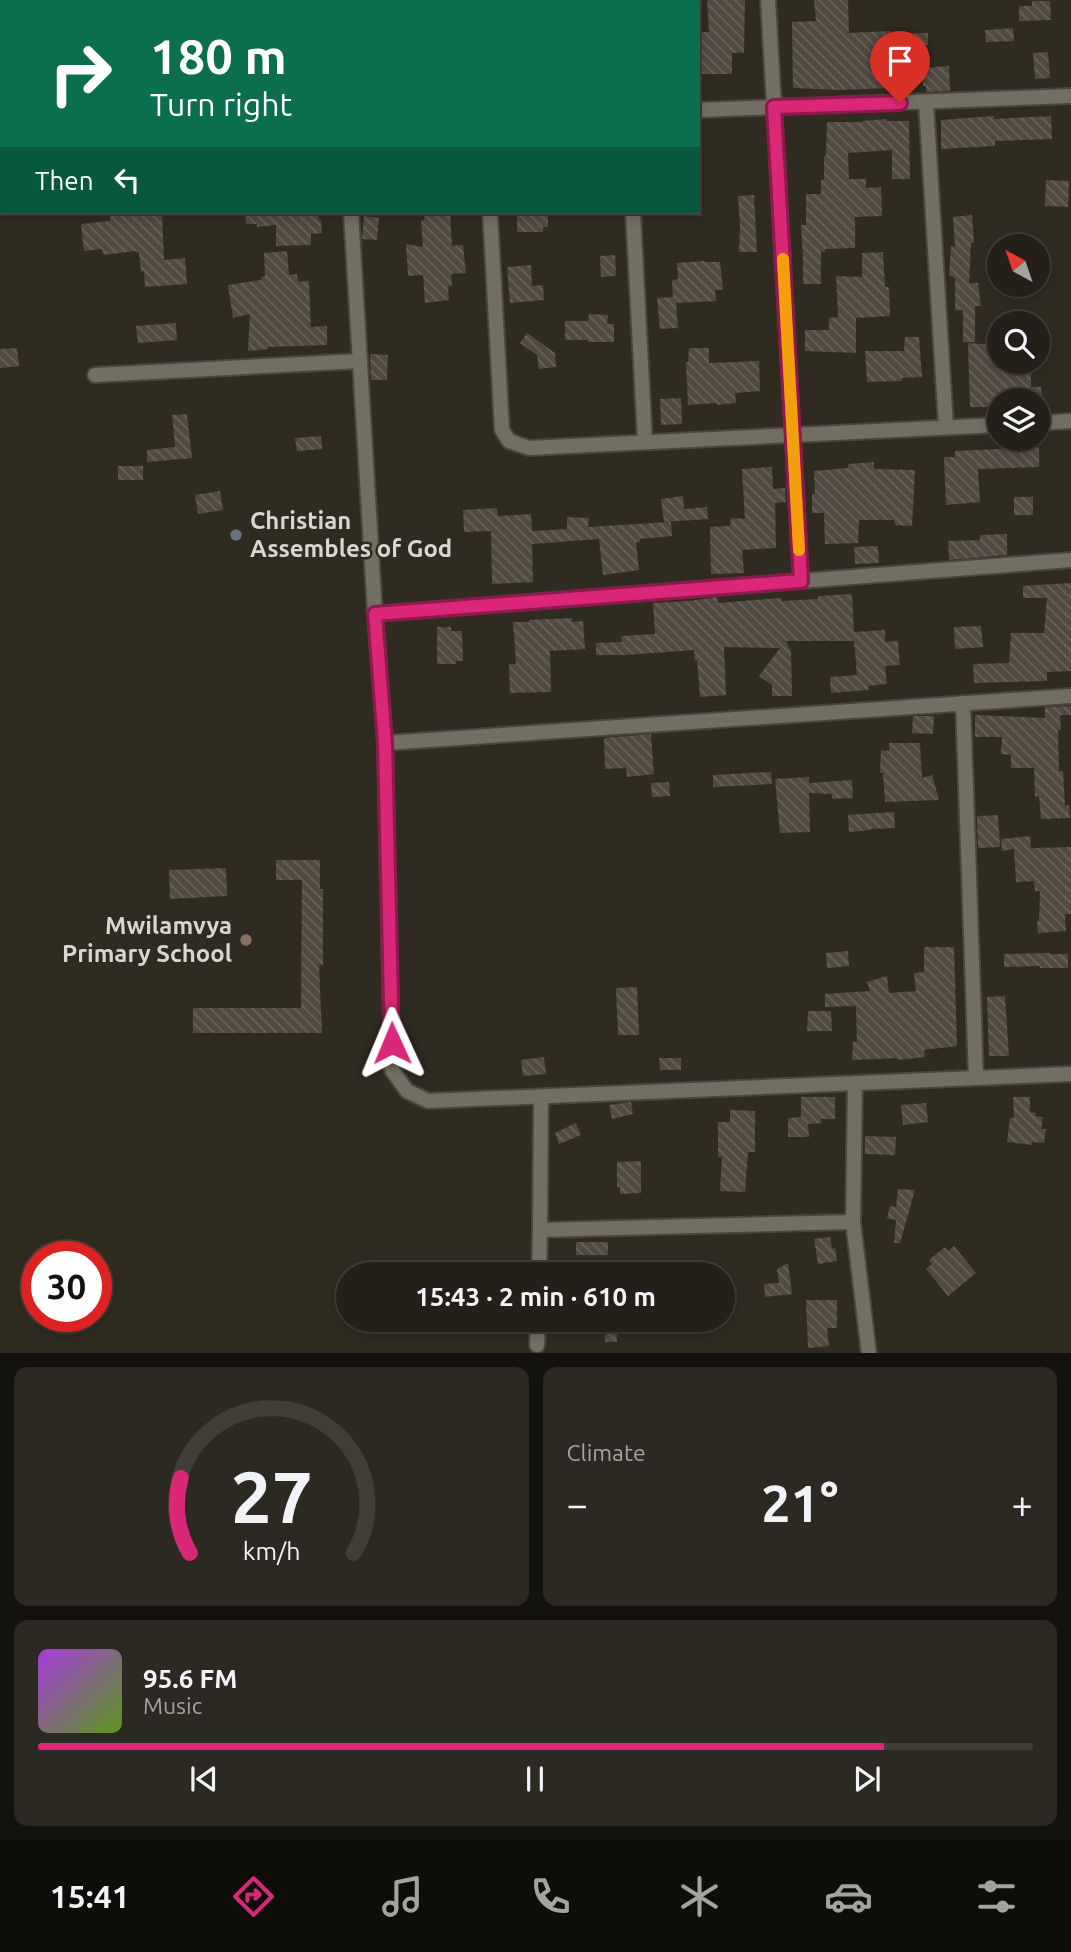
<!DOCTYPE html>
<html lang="en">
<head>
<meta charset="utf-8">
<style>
  :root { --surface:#242019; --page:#2c2822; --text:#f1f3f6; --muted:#a3a3a2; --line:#413e38; --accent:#db2777 }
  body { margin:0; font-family:Ubuntu,sans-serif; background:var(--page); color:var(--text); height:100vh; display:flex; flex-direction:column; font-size:26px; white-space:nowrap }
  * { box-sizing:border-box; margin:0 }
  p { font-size:23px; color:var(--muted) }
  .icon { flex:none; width:38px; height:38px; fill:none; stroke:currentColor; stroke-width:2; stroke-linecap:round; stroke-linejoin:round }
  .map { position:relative; height:1353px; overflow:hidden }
  .sheet { display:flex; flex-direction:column; gap:14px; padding:14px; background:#14120e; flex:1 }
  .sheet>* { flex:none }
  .banner { position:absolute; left:0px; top:0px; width:700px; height:214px; box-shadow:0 4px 10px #0003,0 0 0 2px var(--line); background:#0b6e4f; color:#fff; overflow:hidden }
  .needle { width:46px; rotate:320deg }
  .fabs { position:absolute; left:987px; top:234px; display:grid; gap:14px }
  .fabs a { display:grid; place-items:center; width:63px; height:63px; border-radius:50%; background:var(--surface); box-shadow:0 4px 10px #0003,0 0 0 2px var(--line); font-size:35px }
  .speed { position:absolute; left:21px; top:1241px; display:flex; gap:14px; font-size:35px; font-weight:700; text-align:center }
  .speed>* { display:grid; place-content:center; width:91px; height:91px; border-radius:50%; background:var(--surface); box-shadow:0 4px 10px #0003,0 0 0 2px var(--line); line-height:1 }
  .speed .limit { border:10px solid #d22; background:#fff; color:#111 }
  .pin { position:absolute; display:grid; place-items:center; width:60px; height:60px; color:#fff; margin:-72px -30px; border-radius:50% 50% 50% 0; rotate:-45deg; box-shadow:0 0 7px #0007 }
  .pin .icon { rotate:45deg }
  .me { position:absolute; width:77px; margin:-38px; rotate:359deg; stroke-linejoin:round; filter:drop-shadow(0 0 5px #0008) }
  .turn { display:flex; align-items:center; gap:24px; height:147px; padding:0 35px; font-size:32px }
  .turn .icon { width:91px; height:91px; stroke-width:2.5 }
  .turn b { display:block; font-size:49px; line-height:60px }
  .then { display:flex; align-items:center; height:66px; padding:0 35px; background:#0003; gap:14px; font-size:26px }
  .big { font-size:52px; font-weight:700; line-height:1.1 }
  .sheet .widget { flex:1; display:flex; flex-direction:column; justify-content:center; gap:10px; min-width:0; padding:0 24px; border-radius:14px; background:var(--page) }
  .sheet .dial { align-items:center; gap:0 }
  .dial svg { height:182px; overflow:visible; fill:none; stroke:var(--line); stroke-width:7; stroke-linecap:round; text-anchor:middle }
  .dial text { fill:var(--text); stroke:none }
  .song { display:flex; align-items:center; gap:21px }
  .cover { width:84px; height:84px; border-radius:10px; background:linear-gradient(135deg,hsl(280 70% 55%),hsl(90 70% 35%)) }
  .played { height:7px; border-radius:4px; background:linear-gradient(90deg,var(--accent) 85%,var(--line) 85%) }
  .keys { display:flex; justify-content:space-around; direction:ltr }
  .heat { display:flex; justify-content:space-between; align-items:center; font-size:38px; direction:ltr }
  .sheet .tiles { flex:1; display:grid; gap:14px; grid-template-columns:1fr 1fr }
  .widget:last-child { grid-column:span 2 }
  .trip { position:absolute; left:336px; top:1262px; width:399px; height:70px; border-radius:35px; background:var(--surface); box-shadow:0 4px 10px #0003,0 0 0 2px var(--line); font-weight:700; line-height:70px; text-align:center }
  .dock { display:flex; height:112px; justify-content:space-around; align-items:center; background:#0e0d0a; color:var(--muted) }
  .dock .icon { width:49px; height:49px }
  .dock .on { color:var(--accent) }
  .dock b { font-size:32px; color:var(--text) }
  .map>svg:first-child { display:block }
  .building { fill:url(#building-back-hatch) }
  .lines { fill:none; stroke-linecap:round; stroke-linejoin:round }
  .minor-casing { stroke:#4a463d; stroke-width:18 }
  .minor { stroke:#736e62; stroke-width:14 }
  .route-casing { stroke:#8e194d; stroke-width:18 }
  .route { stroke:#db2777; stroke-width:12 }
  .slow { stroke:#f59e0b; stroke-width:12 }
  .worship-dot { fill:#6b7280; stroke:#302b21; stroke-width:2.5 }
  .education-dot { fill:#8d6e63; stroke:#302b21; stroke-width:2.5 }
  .labels { text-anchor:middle; stroke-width:5; stroke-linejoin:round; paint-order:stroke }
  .poi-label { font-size:24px; font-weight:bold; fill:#d9d6d0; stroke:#302b21; text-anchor:start }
</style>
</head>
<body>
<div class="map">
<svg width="1071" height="1354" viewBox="0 0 1071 1354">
  <defs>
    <pattern id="building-back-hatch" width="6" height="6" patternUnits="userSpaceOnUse" patternTransform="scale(1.75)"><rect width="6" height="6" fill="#524940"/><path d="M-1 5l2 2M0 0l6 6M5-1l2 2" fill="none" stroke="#6a625b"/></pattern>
  </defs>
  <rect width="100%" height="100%" fill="#302b21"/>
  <g class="building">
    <path d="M707,0H745L744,53H732V74H698V32H709Z"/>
    <path d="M814,0H848L849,33L891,31V34L928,33V45L884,46L886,88L840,90L793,88L792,22L816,21Z"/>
    <path d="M1032,1H1050L1051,20L1019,21V6H1032Z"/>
    <path d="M1013,28L1014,41L986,42L985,30Z"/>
    <path d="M1048,52L1050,78L1035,79L1033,53Z"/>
    <path d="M949,66L950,91L926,92V86H923V68Z"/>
    <path d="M994,116V119L1051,116L1052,139L995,141V146L941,149V120Z"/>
    <path d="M886,119V121H909L910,179H892V150L848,153L849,179H866V188L881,187L882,216L855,217V248L825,249V252H821V284H803V257L801,225H806V194H821V180H824V156H826L827,122H862V121Z"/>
    <path d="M1046,180L1069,181L1068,207L1045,206Z"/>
    <path d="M754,195L757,252H739L740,228L738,196Z"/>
    <path d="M110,212H162L164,260L185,258L187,284L145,287L144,271L141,272L139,253L135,251L103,255L102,249L84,251L81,224L110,221Z"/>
    <path d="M245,212H318L319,220H321L322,233L311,234V245L276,246V225L257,227V224H246Z"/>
    <path d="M425,212H450L452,246L463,245L466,273L451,274L452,286H448L449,300L425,303L423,275L408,276L406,244L423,247L421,221L424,220Z"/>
    <path d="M517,212H548V227H543V232H517Z"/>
    <path d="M972,215L974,243H971L969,283H978L981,306H975V342H963V310H955V277L949,276L951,246L955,247L953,217Z"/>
    <path d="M364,216L379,218L377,240L362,239Z"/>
    <path d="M287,251L289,275L297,274L298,282L309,281L311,327L327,326V345L268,347V349L248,351L250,314L233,318L228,285L261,280V277L265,276L264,253Z"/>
    <path d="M883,252L885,287H889L890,316L856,318V353L805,351V330H829V318L838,317L836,276L862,277V253Z"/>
    <path d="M615,255L616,276L601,277L600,256Z"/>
    <path d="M704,261V262H720L723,290H715L716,301L676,303L678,328L660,329L657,298L673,297L672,280L678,279L677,263Z"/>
    <path d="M531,265L532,286L543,285L544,300L510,303L507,267Z"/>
    <path d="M589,314L608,315L607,324H614V342H588V340H565V321H588Z"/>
    <path d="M176,323L177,340L138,343L136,326Z"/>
    <path d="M527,333L555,353L556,367L539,369L537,355L520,343Z"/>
    <path d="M905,337H919L922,377L902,378V381L867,382L865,351H904Z"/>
    <path d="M968,343L998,345V362H1031V387H1041L1042,401H993V407H970Z"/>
    <path d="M17,348L19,366L0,368V349Z"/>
    <path d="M689,348H709V363L759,361L760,391L735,393L736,403L717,405V403L688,405L686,362H688Z"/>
    <path d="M370,354L388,355L387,380H371Z"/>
    <path d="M681,398L682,424L661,425L660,399Z"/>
    <path d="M187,414L192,458L147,462V450L175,447L172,415Z"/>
    <path d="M321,436L322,449L297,451L295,438Z"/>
    <path d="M1039,447V467L978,469L980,502L946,505L944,457H955V451Z"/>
    <path d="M874,462V469L915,470L912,526L895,525L894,520H859L858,543L825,544L824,513H812V494H815L814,471L848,468V464Z"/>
    <rect x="118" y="466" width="25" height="14"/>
    <path d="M772,467L773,489L785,488L786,502L775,503L776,548L742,550L744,573L711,574L710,527L730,526L731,518L745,519L742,469Z"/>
    <path d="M220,491L223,510L198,514L195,495Z"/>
    <path d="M683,496L684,509L707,507L708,519L664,522L661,499Z"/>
    <rect x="1014" y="497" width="19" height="18"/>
    <path d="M497,508L498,516L531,514L532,531L567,529V517L589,518L588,527L671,522L672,536L640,539V542H636L639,570L603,575L599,539L532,544L533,582L492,584L491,531L464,532L463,510Z"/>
    <path d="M1007,534V555L949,560L948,541L980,540V535Z"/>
    <path d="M878,546L879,563L855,564L854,547Z"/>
    <path d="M1071,583V671L1047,672V681L974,683L973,664L1009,663L1011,633H1044L1047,598H1023V586Z"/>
    <path d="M852,594L854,632L885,630V642L898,641L900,665L885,666L887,684L868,686L869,690L831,693L830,677L857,675L854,641H786L791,652L792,696H772V685L759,676L780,648L724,647L726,695L700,697L697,660L695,661L694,650L625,655H596V643L622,642L621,636L655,634L653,603L689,601L717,597L718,603L781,598L782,601L818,599V596Z"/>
    <path d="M572,618V622L583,621L585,649L550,651L551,692L510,693L509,664H516L513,622H529V620Z"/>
    <path d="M981,626L983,647L955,649L954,627Z"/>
    <path d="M437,627H451V631H462L463,661H456V664H437Z"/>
    <path d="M1071,706V715H1060L1061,730H1058L1059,771H1063L1065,806L1069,805L1070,818L1041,819L1039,796L1035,797L1034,768H1011V755L1001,754L1002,737H975V715L1045,718V707Z"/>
    <path d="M913,716H934L933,734L912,733Z"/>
    <path d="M651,734L654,774L627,777L626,768L605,769L604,738Z"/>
    <path d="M889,743H920L922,778L932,775L939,800L885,802L883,773H880L881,750L889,751Z"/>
    <path d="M771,772L772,784L713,787V775Z"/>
    <path d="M809,777V783L852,780L853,798L832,799V794L809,793L810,832L780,833L775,779Z"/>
    <path d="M669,782L670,796L652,797L651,783Z"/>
    <path d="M894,812L895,828L871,829V830L849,832L848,815Z"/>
    <path d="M998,815L1000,847L978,848L977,816Z"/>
    <path d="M1030,836L1031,848L1071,847V914H1065L1066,931L1038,933L1037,921H1039L1040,891H1035L1034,881L1016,882L1014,849L1002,851L1001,839Z"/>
    <path d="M276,860H320V889H323V965H319L322,1033H193V1008H301L302,880H276Z"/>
    <path d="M226,868L227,896L170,899L169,870Z"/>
    <path d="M924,947H954L957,1046L924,1050L925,1057L897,1060V1058L852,1060L853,1042H857L856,1006L825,1007V994L870,991L867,982L887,976L889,993L916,991L914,973L924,972Z"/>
    <path d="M848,951L849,966L827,968L826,953Z"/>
    <path d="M1050,953V954H1068V968H1040V966L1004,967V954Z"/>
    <path d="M637,987L639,1035H618L616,988Z"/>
    <path d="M1005,996L1009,1056H989L987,997Z"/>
    <path d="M808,1011H831L832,1031H807Z"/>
    <path d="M544,1057L546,1074L523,1076L521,1060Z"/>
    <path d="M659,1058H681V1070H660Z"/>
    <path d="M801,1097H835V1119H821V1123L808,1124L809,1137H788V1118L801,1117Z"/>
    <path d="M1013,1097H1030V1112L1036,1113L1035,1116L1043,1117L1041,1129H1046L1044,1143L1032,1142V1145L1007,1142L1010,1118H1014Z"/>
    <path d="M631,1102L633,1114L612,1119L609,1105Z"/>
    <path d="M926,1103L928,1122L903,1125L901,1105Z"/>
    <path d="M730,1110L755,1111V1152H748L745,1192L720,1191L722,1157H718V1122H730Z"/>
    <path d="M576,1123L581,1135L559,1144L555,1133Z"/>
    <path d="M865,1136L896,1137L895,1155L865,1154Z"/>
    <path d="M641,1161V1193L620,1194V1187H617V1162Z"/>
    <path d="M898,1189L915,1190L900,1243H894L896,1220L887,1218L890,1206L896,1207Z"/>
    <path d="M830,1237L832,1249L835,1248L837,1261L818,1264L814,1239Z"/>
    <rect x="576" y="1242" width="32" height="13"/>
    <path d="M954,1246L976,1273L948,1296L926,1269L932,1264L929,1260L945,1247L948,1251Z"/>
    <path d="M788,1263L792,1294L765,1297L764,1284L779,1283L777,1269Z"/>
    <path d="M806,1300H837V1328H827L829,1346L808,1348Z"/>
    <rect x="605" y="1320" width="12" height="22"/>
  </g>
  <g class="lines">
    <g class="minor-casing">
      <g id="minor">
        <path d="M338,0V2"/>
        <path d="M478,0V2"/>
        <path d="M768,0L801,581"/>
        <path d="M926,102L946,427"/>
        <path d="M698,110L1071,96"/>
        <path d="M351,212L375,614L385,743L392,1070L407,1091L428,1101L1071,1074"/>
        <path d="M490,212L502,430L509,441L529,448L999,425"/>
        <path d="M633,212L645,442"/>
        <path d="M95,375L360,361"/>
        <path d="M1038,423L1071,421"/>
        <path d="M375,614L1071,560"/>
        <path d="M963,703L976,1078"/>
        <path d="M385,743L1071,696"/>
        <path d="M541,1097L540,1230L853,1222L855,1083"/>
        <path d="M853,1222L869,1354"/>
        <path d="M539,1274L540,1230"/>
        <path d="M537,1345L538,1320"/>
      </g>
    </g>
    <use href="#minor" class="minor"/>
  </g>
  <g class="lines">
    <g class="route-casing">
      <path id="route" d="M392,1043L385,743L375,614L801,581L774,107L900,103"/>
    </g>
    <use href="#route" class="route"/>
    <path class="slow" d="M783,259L799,550"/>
  </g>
  <circle class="worship-dot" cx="236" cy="535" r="7"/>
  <circle class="education-dot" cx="246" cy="940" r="7"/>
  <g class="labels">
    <g class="poi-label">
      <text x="250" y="529">Christian<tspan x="250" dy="28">Assembles of God</tspan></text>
      <text x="232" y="934" text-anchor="end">Mwilamvya<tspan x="232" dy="28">Primary School</tspan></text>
    </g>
  </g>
</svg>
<div class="fabs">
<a><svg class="needle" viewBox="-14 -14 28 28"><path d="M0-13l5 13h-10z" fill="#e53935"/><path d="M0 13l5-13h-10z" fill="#a3a3a2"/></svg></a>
<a><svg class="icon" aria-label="search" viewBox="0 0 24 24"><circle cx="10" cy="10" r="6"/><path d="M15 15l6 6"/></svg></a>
<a><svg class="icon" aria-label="layers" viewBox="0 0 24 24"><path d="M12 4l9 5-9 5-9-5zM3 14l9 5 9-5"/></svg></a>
</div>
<div class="speed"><div class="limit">30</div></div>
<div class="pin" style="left:900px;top:103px;background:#d93025"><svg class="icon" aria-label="arrive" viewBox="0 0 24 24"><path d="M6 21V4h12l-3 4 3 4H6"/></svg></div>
<svg class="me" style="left:392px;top:1043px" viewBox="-20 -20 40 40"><path d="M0-17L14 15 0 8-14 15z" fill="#db2777" stroke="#fff" stroke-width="4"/></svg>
<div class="trip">15:43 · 2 min · 610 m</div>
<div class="banner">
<div class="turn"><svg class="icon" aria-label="right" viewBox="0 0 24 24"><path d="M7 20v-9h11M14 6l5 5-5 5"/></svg><div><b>180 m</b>Turn right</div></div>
<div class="then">Then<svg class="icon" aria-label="left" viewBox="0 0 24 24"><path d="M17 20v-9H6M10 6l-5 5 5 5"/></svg></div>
</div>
</div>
<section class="sheet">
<div class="tiles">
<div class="widget dial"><svg viewBox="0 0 100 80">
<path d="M14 69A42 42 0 1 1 86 69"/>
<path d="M14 69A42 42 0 0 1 10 36" stroke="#db2777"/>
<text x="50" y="56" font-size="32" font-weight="700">27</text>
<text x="50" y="72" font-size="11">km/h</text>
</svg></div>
<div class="widget"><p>Climate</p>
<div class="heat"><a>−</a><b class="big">21°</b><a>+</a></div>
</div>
<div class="widget">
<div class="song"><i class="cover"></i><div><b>95.6 FM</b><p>Music</p></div></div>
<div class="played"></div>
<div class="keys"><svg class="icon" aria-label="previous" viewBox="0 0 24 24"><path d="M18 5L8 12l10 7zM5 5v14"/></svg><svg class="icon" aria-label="pause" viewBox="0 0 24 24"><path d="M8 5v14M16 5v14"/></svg><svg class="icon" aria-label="next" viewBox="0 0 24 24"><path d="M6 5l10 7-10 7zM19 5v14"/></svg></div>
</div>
</div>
</section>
<nav class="dock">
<b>15:41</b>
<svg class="icon on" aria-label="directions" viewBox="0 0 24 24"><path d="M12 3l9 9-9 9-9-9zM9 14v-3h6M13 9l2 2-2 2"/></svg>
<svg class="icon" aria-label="music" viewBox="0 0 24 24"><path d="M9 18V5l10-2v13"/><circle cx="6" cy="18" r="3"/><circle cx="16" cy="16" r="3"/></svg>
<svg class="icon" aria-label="phone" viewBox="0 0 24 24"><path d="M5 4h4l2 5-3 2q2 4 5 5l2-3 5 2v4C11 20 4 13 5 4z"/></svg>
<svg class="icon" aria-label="climate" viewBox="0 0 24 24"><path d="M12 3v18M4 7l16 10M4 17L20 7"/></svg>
<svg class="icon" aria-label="car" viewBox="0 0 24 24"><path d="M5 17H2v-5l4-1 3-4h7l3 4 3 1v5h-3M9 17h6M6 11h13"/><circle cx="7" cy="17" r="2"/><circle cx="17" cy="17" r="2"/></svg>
<svg class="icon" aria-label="filters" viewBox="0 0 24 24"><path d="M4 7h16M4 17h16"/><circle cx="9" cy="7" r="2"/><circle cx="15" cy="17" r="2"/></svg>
</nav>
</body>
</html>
